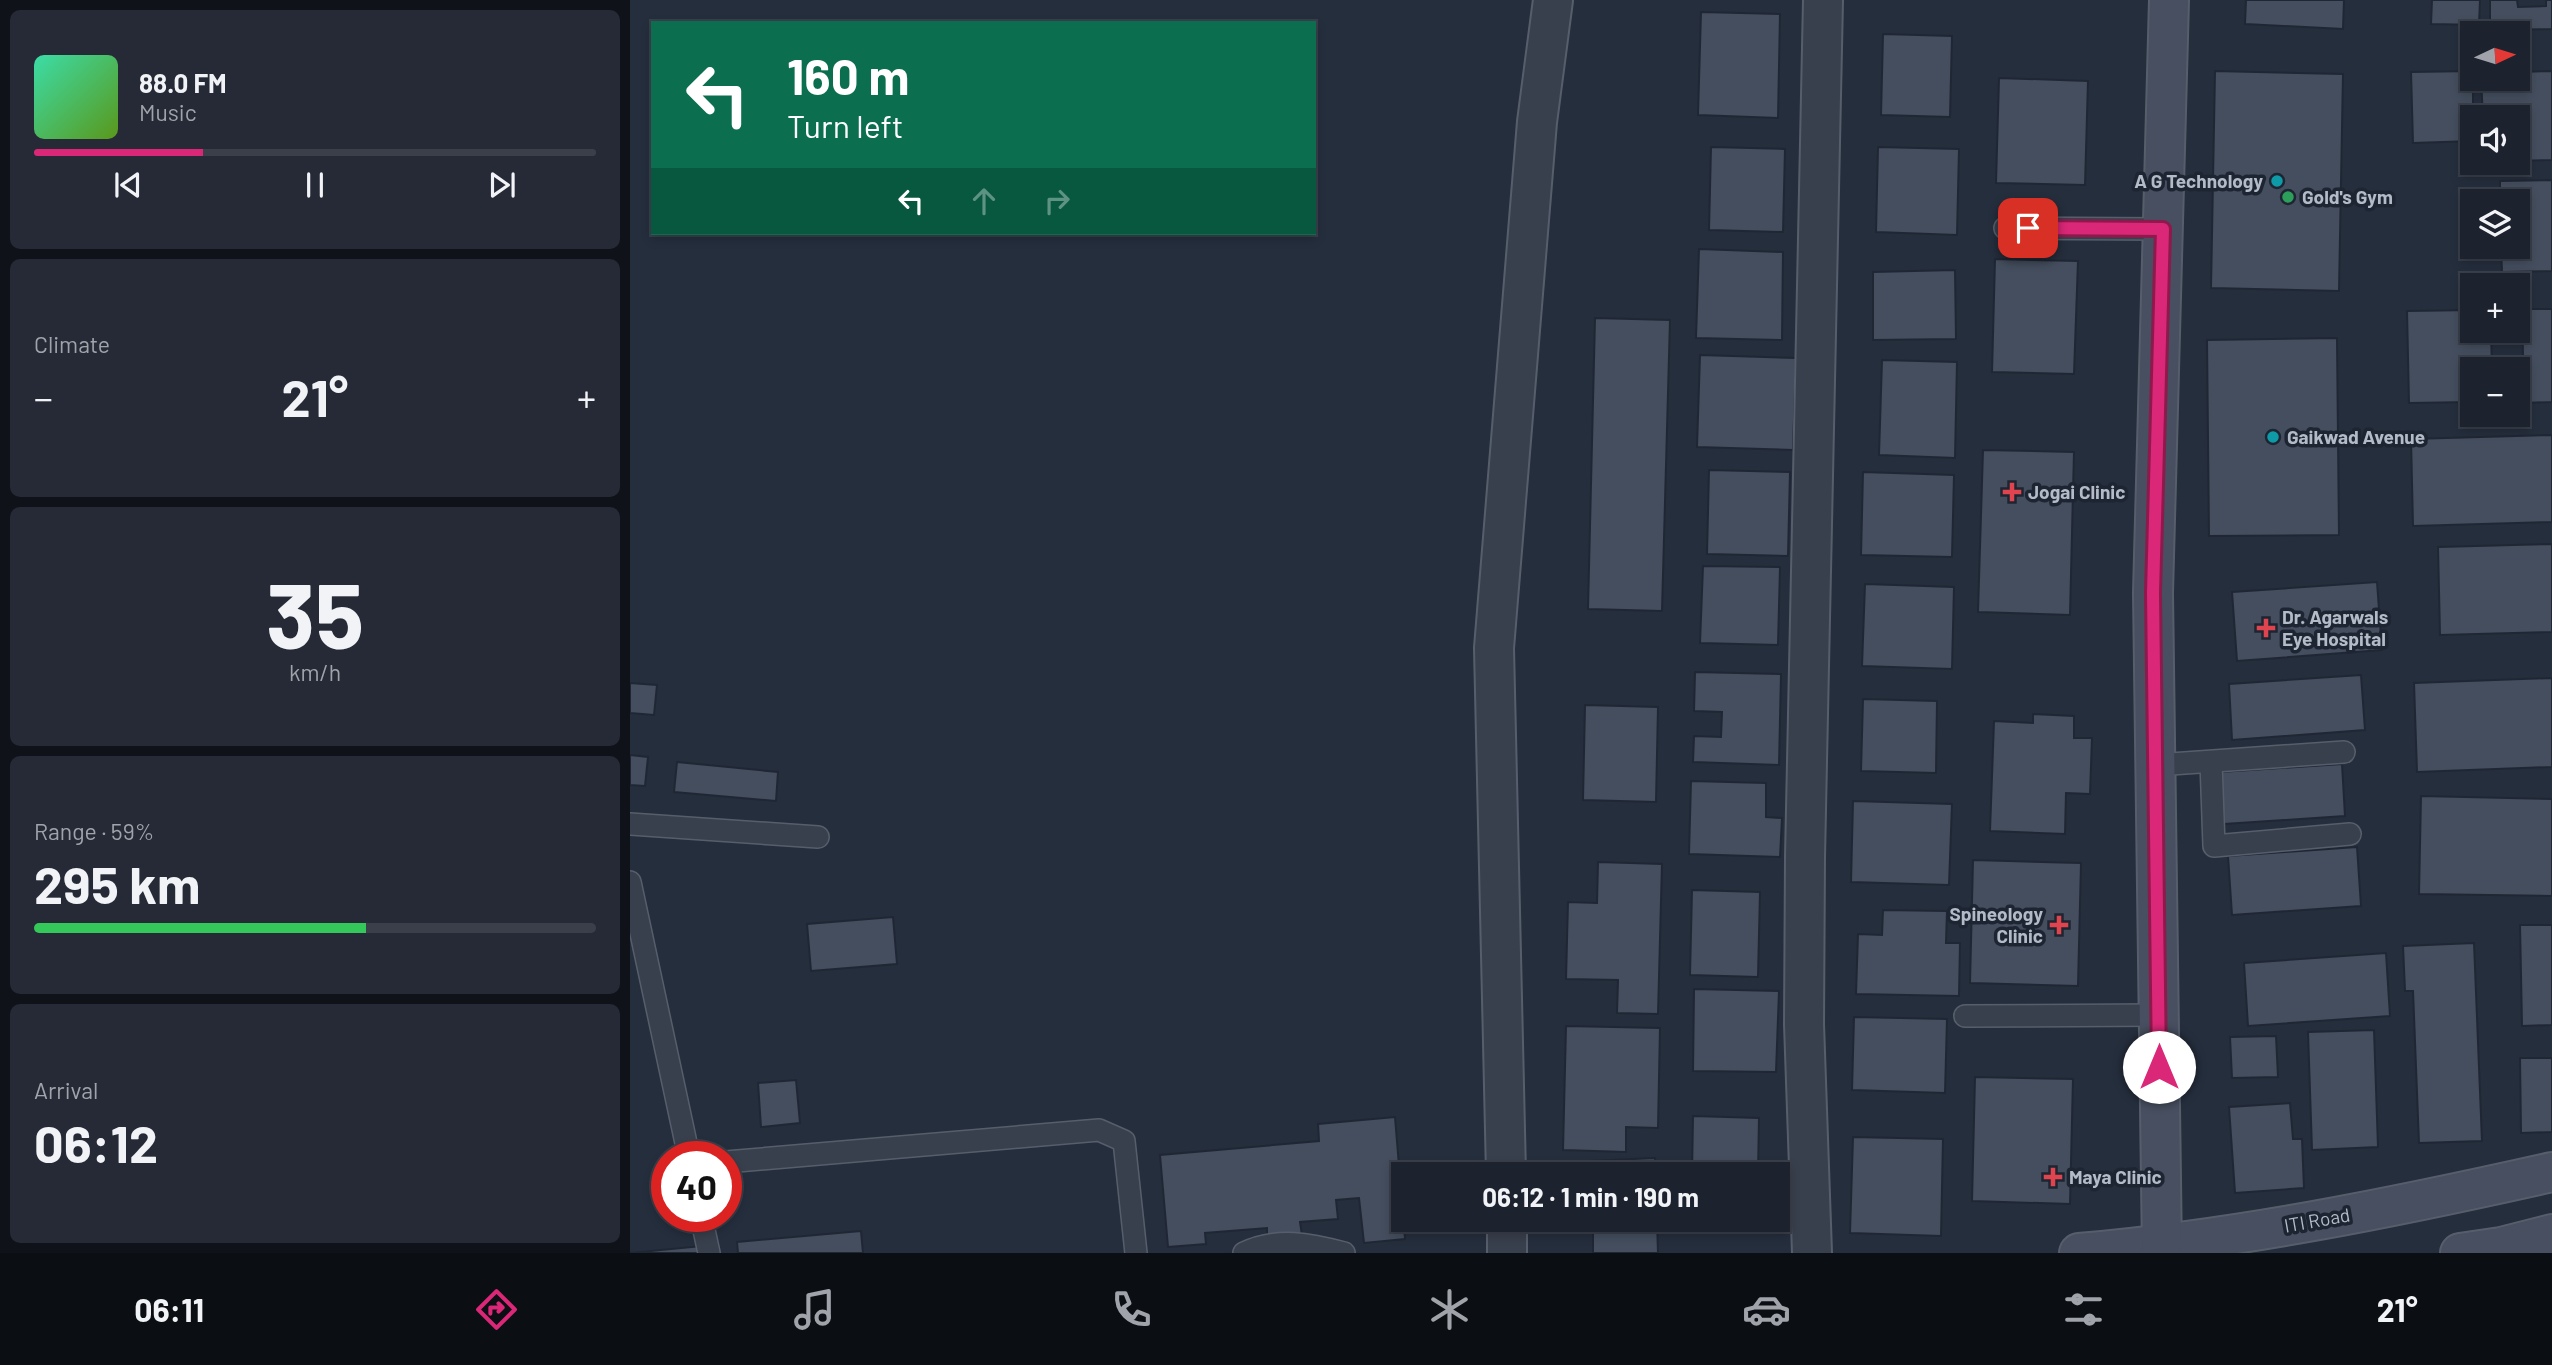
<!DOCTYPE html>
<html lang="en">
<head>
<meta charset="utf-8">
<style>
  :root { --surface:#1c222e; --page:#252a36; --text:#f1f3f6; --muted:#a0a4aa; --line:#3a3f4a; --accent:#db2777 }
  body { margin:0; font-family:Barlow,sans-serif; background:var(--page); color:var(--text); height:100vh; display:flex; flex-direction:column; font-size:26px; white-space:nowrap }
  * { box-sizing:border-box; margin:0 }
  p { font-size:23px; color:var(--muted) }
  .icon { flex:none; width:38px; height:38px; fill:none; stroke:currentColor; stroke-width:2; stroke-linecap:round; stroke-linejoin:round }
  .map { position:relative; flex:1; overflow:hidden }
  .panel { display:flex; flex-direction:column; gap:10px; padding:10px; background:#0f1319; width:630px }
  .panel>* { flex:none }
  .banner { position:absolute; left:21px; top:21px; width:665px; height:214px; border-radius:0px; box-shadow:0 4px 10px #0003,0 0 0 2px var(--line); background:#0b6e4f; color:#fff; overflow:hidden }
  .needle { width:46px; rotate:86deg }
  .controls { position:absolute; left:1830px; top:21px; display:grid; gap:14px }
  .controls a { display:grid; place-items:center; width:70px; height:70px; border-radius:0px; background:var(--surface); box-shadow:0 4px 10px #0003,0 0 0 2px var(--line); font-size:35px }
  .speed { position:absolute; left:21px; top:1141px; display:flex; gap:14px; font-size:35px; font-weight:700; text-align:center }
  .speed>* { display:grid; place-content:center; width:91px; height:91px; border-radius:50%; background:var(--surface); box-shadow:0 4px 10px #0003,0 0 0 2px var(--line); line-height:1 }
  .speed .limit { border:10px solid #d22; background:#fff; color:#111 }
  .pin { position:absolute; display:grid; place-items:center; width:60px; height:60px; color:#fff; margin:-30px; border-radius:14px; box-shadow:0 4px 10px #0006 }
  .me { position:absolute; width:77px; margin:-38px; rotate:0deg; stroke-linejoin:round; filter:drop-shadow(0 0 5px #0008) }
  .turn { display:flex; align-items:center; gap:24px; height:147px; padding:0 21px; font-size:32px }
  .turn .icon { width:91px; height:91px; stroke-width:2.5 }
  .turn b { display:block; font-size:49px; line-height:60px }
  .lanes { display:flex; align-items:center; height:66px; padding:0 21px; background:#0003; justify-content:center; gap:35px; direction:ltr }
  .lanes .off { opacity:.35 }
  .big { font-size:52px; font-weight:700; line-height:1.1 }
  .panel .tile { flex:1; display:flex; flex-direction:column; justify-content:center; gap:10px; min-width:0; padding:0 24px; border-radius:10px; background:var(--page) }
  .panel .dial { align-items:center; gap:0 }
  .dial b { font-size:91px; line-height:1 }
  .song { display:flex; align-items:center; gap:21px }
  .cover { width:84px; height:84px; border-radius:10px; background:linear-gradient(135deg,hsl(160 70% 55%),hsl(90 70% 35%)) }
  .played { height:7px; border-radius:4px; background:linear-gradient(90deg,var(--accent) 30%,var(--line) 30%) }
  .keys { display:flex; justify-content:space-around; direction:ltr }
  .heat { display:flex; justify-content:space-between; align-items:center; font-size:38px; direction:ltr }
  .charge { height:10px; border-radius:5px; background:linear-gradient(90deg,#34c759 59%,var(--line) 0) }
  .trip { position:absolute; left:761px; top:1162px; width:399px; height:70px; border-radius:0px; background:var(--surface); box-shadow:0 4px 10px #0003,0 0 0 2px var(--line); font-weight:700; line-height:70px; text-align:center }
  .tab-bar { display:flex; height:112px; justify-content:space-around; align-items:center; background:#0b0e12; color:var(--muted) }
  .tab-bar .icon { width:49px; height:49px }
  .tab-bar .active { color:var(--accent) }
  .tab-bar b { font-size:32px; color:var(--text) }
  main { display:flex; flex:1; min-height:0 }
  .map>svg:first-child { display:block }
  .building { fill:#444e5e; stroke:#202734; stroke-width:2 }
  .lines { fill:none; stroke-linecap:round; stroke-linejoin:round }
  .lane-casing { stroke:#575e6b; stroke-width:24 }
  .street-casing { stroke:#575e6b; stroke-width:42 }
  .secondary-casing { stroke:#575e6b; stroke-width:42 }
  .lane { stroke:#39404d; stroke-width:21 }
  .street { stroke:#39404d; stroke-width:38 }
  .secondary { stroke:#474f60; stroke-width:38 }
  .route-casing { stroke:#8e194d; stroke-width:18 }
  .route { stroke:#db2777; stroke-width:12 }
  .culture-dot { fill:#0f9aa8; stroke:#1e2532; stroke-width:2.5 }
  .leisure-dot { fill:#2e9e5b; stroke:#1e2532; stroke-width:2.5 }
  .health-dot { fill:#e0444e; stroke:#1e2532; stroke-width:2.5 }
  .labels { text-anchor:middle; stroke-width:7; stroke-linejoin:round; paint-order:stroke }
  .poi-label { font-size:19px; font-weight:bold; fill:#b4bbc8; stroke:#1e2532; text-anchor:start }
  .street-label { font-size:19px; fill:#b4bbc8; stroke:#1e2532 }
</style>
</head>
<body>
<main>
<section class="panel">
<div class="tile">
<div class="song"><i class="cover"></i><div><b>88.0 FM</b><p>Music</p></div></div>
<div class="played"></div>
<div class="keys"><svg class="icon" aria-label="previous" viewBox="0 0 24 24"><path d="M18 5L8 12l10 7zM5 5v14"/></svg><svg class="icon" aria-label="pause" viewBox="0 0 24 24"><path d="M8 5v14M16 5v14"/></svg><svg class="icon" aria-label="next" viewBox="0 0 24 24"><path d="M6 5l10 7-10 7zM19 5v14"/></svg></div>
</div>
<div class="tile"><p>Climate</p>
<div class="heat"><a>−</a><b class="big">21°</b><a>+</a></div>
</div>
<div class="tile dial"><b>35</b><p>km/h</p></div>
<div class="tile"><p>Range · 59%</p><b class="big">295 km</b><div class="charge"></div></div>
<div class="tile"><p>Arrival</p><b class="big">06:12</b></div>
</section>
<div class="map">
<svg width="1922" height="1253" viewBox="0 0 1922 1253">
  <rect width="100%" height="100%" fill="#252e3d"/>
  <g class="building">
    <path d="M1616,0H1714L1713,29L1615,24Z"/>
    <path d="M1802,0H1850L1849,25L1801,24Z"/>
    <path d="M1860,0H1887L1888,7L1916,6V0H1922V29L1860,30Z"/>
    <path d="M1071,12L1150,14L1148,118L1068,115Z"/>
    <path d="M1253,34L1322,36L1320,117L1251,115Z"/>
    <path d="M1585,71L1713,74L1709,291L1581,288Z"/>
    <path d="M1843,71V141L1783,143L1781,72Z"/>
    <path d="M1922,71V160L1888,161V117H1853L1851,79H1888V72Z"/>
    <path d="M1369,78L1458,81L1455,185L1366,183Z"/>
    <path d="M1081,147L1155,149L1153,232L1079,230Z"/>
    <path d="M1248,147L1329,149L1327,235L1246,232Z"/>
    <path d="M1922,180V271L1872,272L1871,247H1888V201H1870V181Z"/>
    <path d="M1069,249L1153,252L1152,340L1066,338Z"/>
    <path d="M1365,259L1448,261L1444,374L1362,372Z"/>
    <path d="M1325,270L1326,339L1243,340V272Z"/>
    <path d="M1892,309H1922V402L1894,403Z"/>
    <path d="M1843,310V331H1861L1862,369H1843V402L1779,403L1777,311Z"/>
    <path d="M965,318L1040,320L1032,611L958,609Z"/>
    <path d="M1707,338L1709,535L1579,536L1577,340Z"/>
    <path d="M1070,355L1166,358L1163,450L1067,447Z"/>
    <path d="M1252,360L1327,362L1325,458L1249,455Z"/>
    <path d="M1922,435V522L1783,526L1781,439Z"/>
    <path d="M1353,450L1444,452L1440,615L1348,612Z"/>
    <path d="M1079,470L1160,472L1158,556L1077,554Z"/>
    <path d="M1233,472L1324,475L1322,557L1231,555Z"/>
    <path d="M1922,544V632L1810,635L1808,547Z"/>
    <path d="M1073,566L1150,567L1148,645L1070,643Z"/>
    <path d="M1747,582L1752,650L1607,661L1602,592Z"/>
    <path d="M1235,584L1324,587L1322,669L1232,666Z"/>
    <path d="M1065,672L1151,674L1149,765L1063,762L1064,736L1091,737L1092,712L1064,711Z"/>
    <path d="M1731,675L1735,730L1602,740L1599,684Z"/>
    <path d="M1922,678V767L1787,772L1784,683Z"/>
    <path d="M0,683L27,685L24,715L0,713Z"/>
    <path d="M1233,699L1307,701L1306,773L1231,771Z"/>
    <path d="M955,705L1028,707L1026,802L953,800Z"/>
    <path d="M1403,714L1444,716V738H1462L1460,794L1436,793L1435,834L1360,831L1364,721L1403,723Z"/>
    <path d="M0,755L18,757L15,786L0,785Z"/>
    <path d="M47,762L148,772L146,801L44,792Z"/>
    <path d="M1712,764L1715,816L1594,824L1590,772Z"/>
    <path d="M1061,781L1136,783V817L1152,818L1150,857L1059,854Z"/>
    <path d="M1791,796L1922,799V896L1789,894Z"/>
    <path d="M1223,801L1322,804L1319,885L1221,882Z"/>
    <path d="M1727,847L1731,906L1602,915L1598,856Z"/>
    <path d="M1343,860L1451,863L1448,986L1340,983Z"/>
    <path d="M968,862L1032,864L1028,1014L987,1013L988,980L936,979L938,902L967,903Z"/>
    <path d="M1062,890L1130,892L1128,977L1060,975Z"/>
    <path d="M1253,910L1317,911L1316,943H1330L1329,996L1226,994L1228,934L1252,935Z"/>
    <path d="M263,917L267,964L181,971L177,924Z"/>
    <path d="M1890,925H1922V1025L1892,1026Z"/>
    <path d="M1844,943L1852,1141L1789,1143L1783,991H1775L1773,946Z"/>
    <path d="M1756,953L1760,1016L1618,1026L1614,963Z"/>
    <path d="M1064,989L1149,991L1146,1072L1063,1071Z"/>
    <path d="M1224,1017L1317,1019L1315,1093L1222,1090Z"/>
    <path d="M936,1026L1030,1028L1028,1128L996,1127V1152L933,1150Z"/>
    <path d="M1744,1030L1748,1147L1682,1150L1678,1032Z"/>
    <path d="M1646,1036L1648,1077L1602,1078L1600,1037Z"/>
    <path d="M1890,1058H1922V1132L1891,1133Z"/>
    <path d="M1345,1077L1443,1079L1440,1204L1342,1201Z"/>
    <path d="M166,1080L170,1123L131,1127L128,1083Z"/>
    <path d="M1660,1103L1663,1139H1672L1674,1188L1605,1193L1599,1107Z"/>
    <path d="M1063,1116L1129,1118L1128,1174H1062Z"/>
    <path d="M765,1117L775,1239L734,1243L729,1198L706,1200L708,1219L670,1222L672,1235L637,1239V1228L575,1233L576,1244L538,1247L530,1155L689,1141L688,1124Z"/>
    <path d="M1223,1137L1313,1139L1311,1236L1220,1233Z"/>
    <path d="M1025,1158L1026,1174H961V1161Z"/>
    <path d="M963,1220H1027L1028,1253H963Z"/>
    <path d="M231,1231L233,1253H108L107,1242Z"/>
    <path d="M72,1246L73,1253H0Z"/>
  </g>
  <g class="lines">
    <g class="lane-casing">
      <g id="lane">
        <path d="M1375,228L1533,229"/>
        <path d="M1581,762L1584,846L1720,834"/>
        <path d="M1526,765L1714,752"/>
        <path d="M0,824L188,837"/>
        <path d="M0,882L59,1157"/>
        <path d="M1335,1016L1529,1015"/>
        <path d="M96,1162L469,1130L494,1141L506,1253"/>
        <path d="M71,1216L79,1253"/>
        <path d="M614,1253C647,1237 681,1244 714,1253"/>
      </g>
    </g>
    <g class="street-casing">
      <g id="street">
        <path d="M876,1174L864,648L907,122L923,0"/>
        <path d="M877,1220V1253"/>
        <path d="M1182,1253L1174,1024L1175,857L1193,0"/>
      </g>
    </g>
    <g class="secondary-casing">
      <g id="secondary">
        <path d="M1449,1253C1609,1239 1766,1207 1922,1172"/>
        <path d="M1532,1253L1523,593L1539,0"/>
        <path d="M1830,1253L1871,1247L1922,1234"/>
      </g>
    </g>
    <use href="#lane" class="lane"/>
    <use href="#street" class="street"/>
    <use href="#secondary" class="secondary"/>
  </g>
  <g class="lines">
    <g class="route-casing">
      <path id="route" d="M1398,228L1533,229L1523,593L1529,1067"/>
    </g>
    <use href="#route" class="route"/>
  </g>
  <g class="culture-dot">
    <circle cx="1647" cy="181" r="7"/>
    <circle cx="1643" cy="437" r="7"/>
  </g>
  <circle class="leisure-dot" cx="1658" cy="197" r="7"/>
  <g class="health-dot">
    <path d="M1378.5 481.5h7v7h7v7h-7v7h-7v-7h-7v-7h7z"/>
    <path d="M1632.5 617.5h7v7h7v7h-7v7h-7v-7h-7v-7h7z"/>
    <path d="M1425.5 914.5h7v7h7v7h-7v7h-7v-7h-7v-7h7z"/>
    <path d="M1419.5 1166.5h7v7h7v7h-7v7h-7v-7h-7v-7h7z"/>
  </g>
  <g class="labels">
    <g class="poi-label">
      <text x="1633" y="188" text-anchor="end">A G Technology</text>
      <text x="1672" y="204">Gold's Gym</text>
      <text x="1657" y="444">Gaikwad Avenue</text>
      <text x="1398" y="499">Jogai Clinic</text>
      <text x="1652" y="624">Dr. Agarwals<tspan x="1652" dy="22">Eye Hospital</tspan></text>
      <text x="1413" y="921" text-anchor="end">Spineology<tspan x="1413" dy="22">Clinic</tspan></text>
      <text x="1439" y="1184">Maya Clinic</text>
    </g>
    <g class="street-label">
      <text transform="translate(1687 1220) rotate(-10)" y="7">ITI Road</text>
    </g>
  </g>
</svg>
<div class="controls">
<a><svg class="needle" viewBox="-14 -14 28 28"><path d="M0-13l5 13h-10z" fill="#e53935"/><path d="M0 13l5-13h-10z" fill="#a0a4aa"/></svg></a>
<a><svg class="icon" aria-label="sound" viewBox="0 0 24 24"><path d="M4 9h4l5-4v14l-5-4H4zM17 9q2 3 0 6"/></svg></a>
<a><svg class="icon" aria-label="layers" viewBox="0 0 24 24"><path d="M12 4l9 5-9 5-9-5zM3 14l9 5 9-5"/></svg></a>
<a>+</a>
<a>−</a>
</div>
<div class="speed"><div class="limit">40</div></div>
<div class="pin" style="left:1398px;top:228px;background:#d93025"><svg class="icon" aria-label="arrive" viewBox="0 0 24 24"><path d="M6 21V4h12l-3 4 3 4H6"/></svg></div>
<svg class="me" style="left:1529px;top:1067px" viewBox="-20 -20 40 40"><circle r="19" fill="#fff"/><path d="M0-13L10 11 0 6-10 11z" fill="#db2777"/></svg>
<div class="trip">06:12 · 1 min · 190 m</div>
<div class="banner">
<div class="turn"><svg class="icon" aria-label="left" viewBox="0 0 24 24"><path d="M17 20v-9H6M10 6l-5 5 5 5"/></svg><div><b>160 m</b>Turn left</div></div>
<div class="lanes"><svg class="icon" aria-label="left" viewBox="0 0 24 24"><path d="M17 20v-9H6M10 6l-5 5 5 5"/></svg><svg class="icon off" aria-label="ahead" viewBox="0 0 24 24"><path d="M12 20V5M6 11l6-6 6 6"/></svg><svg class="icon off" aria-label="right" viewBox="0 0 24 24"><path d="M7 20v-9h11M14 6l5 5-5 5"/></svg></div>
</div>
</div>
</main>
<nav class="tab-bar">
<b>06:11</b>
<svg class="icon active" aria-label="directions" viewBox="0 0 24 24"><path d="M12 3l9 9-9 9-9-9zM9 14v-3h6M13 9l2 2-2 2"/></svg>
<svg class="icon" aria-label="music" viewBox="0 0 24 24"><path d="M9 18V5l10-2v13"/><circle cx="6" cy="18" r="3"/><circle cx="16" cy="16" r="3"/></svg>
<svg class="icon" aria-label="phone" viewBox="0 0 24 24"><path d="M5 4h4l2 5-3 2q2 4 5 5l2-3 5 2v4C11 20 4 13 5 4z"/></svg>
<svg class="icon" aria-label="climate" viewBox="0 0 24 24"><path d="M12 3v18M4 7l16 10M4 17L20 7"/></svg>
<svg class="icon" aria-label="car" viewBox="0 0 24 24"><path d="M5 17H2v-5l4-1 3-4h7l3 4 3 1v5h-3M9 17h6M6 11h13"/><circle cx="7" cy="17" r="2"/><circle cx="17" cy="17" r="2"/></svg>
<svg class="icon" aria-label="filters" viewBox="0 0 24 24"><path d="M4 7h16M4 17h16"/><circle cx="9" cy="7" r="2"/><circle cx="15" cy="17" r="2"/></svg>
<b>21°</b>
</nav>
</body>
</html>
